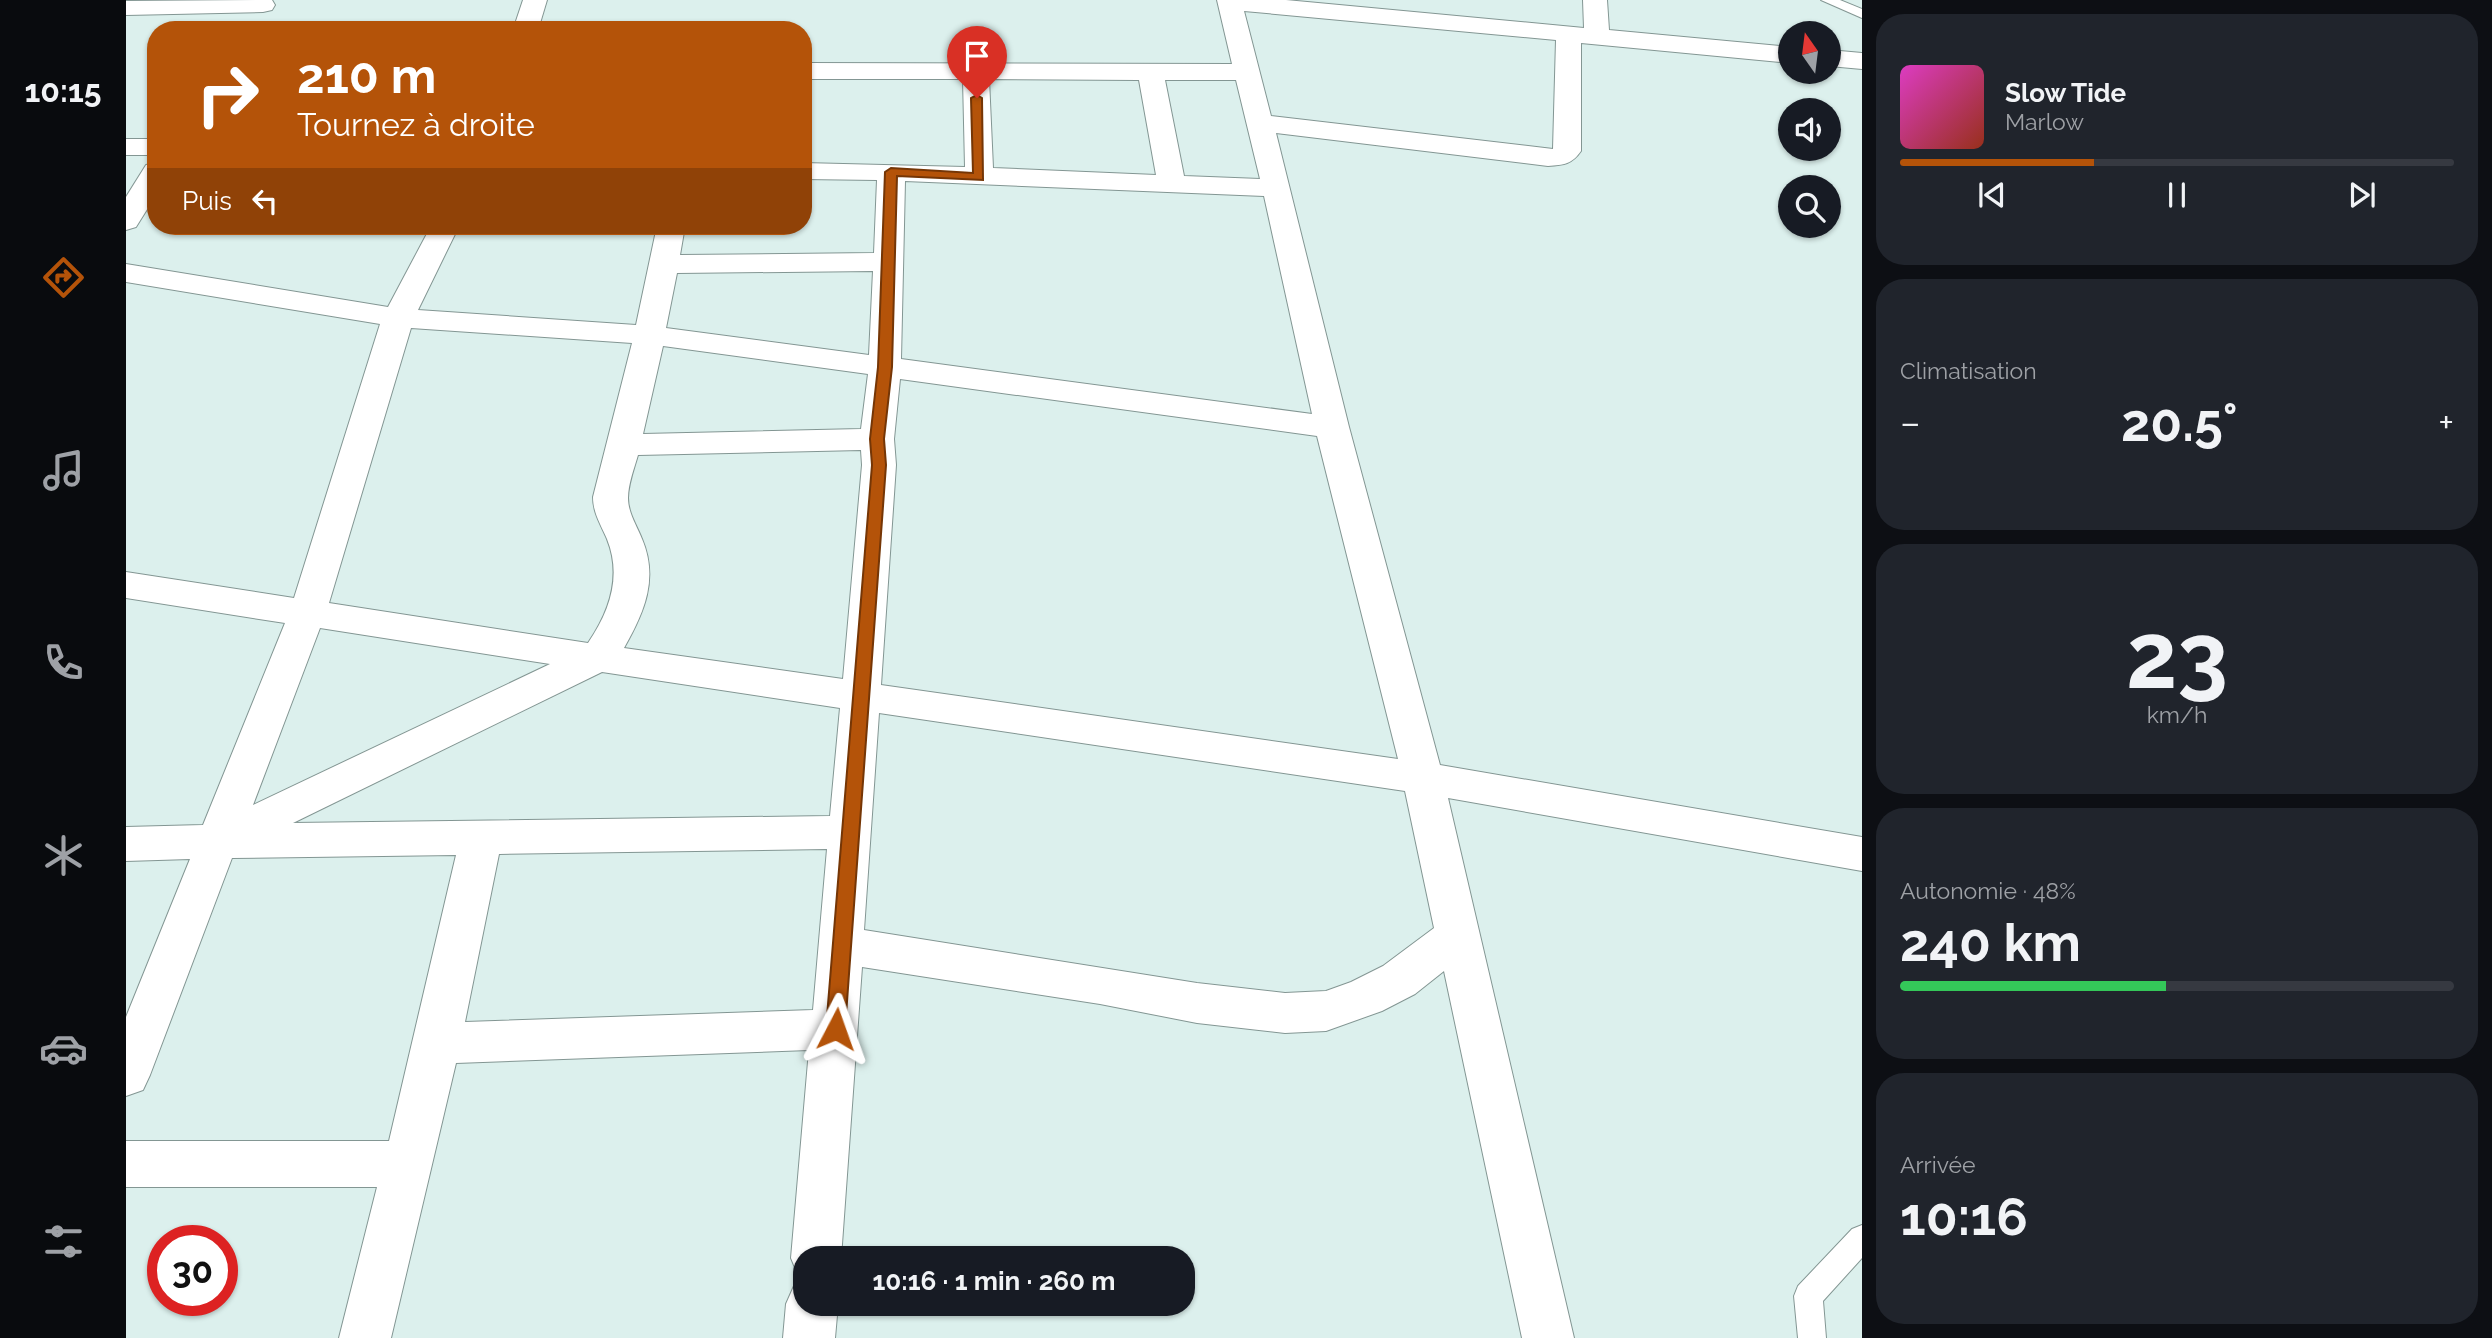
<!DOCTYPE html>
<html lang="fr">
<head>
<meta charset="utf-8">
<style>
  :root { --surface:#171b24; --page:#20242c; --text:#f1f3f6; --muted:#9ea1a6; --line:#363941; --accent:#b45309 }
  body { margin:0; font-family:Raleway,sans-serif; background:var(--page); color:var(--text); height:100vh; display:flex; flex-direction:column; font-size:26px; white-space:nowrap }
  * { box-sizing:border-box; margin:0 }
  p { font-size:23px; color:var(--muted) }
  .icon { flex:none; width:38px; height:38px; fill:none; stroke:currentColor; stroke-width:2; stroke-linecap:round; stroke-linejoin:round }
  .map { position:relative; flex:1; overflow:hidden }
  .side { display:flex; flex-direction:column; gap:14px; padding:14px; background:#0d0f14; width:630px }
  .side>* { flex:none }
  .hud { position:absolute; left:21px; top:21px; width:665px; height:214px; border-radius:28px; box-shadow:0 2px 5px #0004; background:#b45309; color:#fff; overflow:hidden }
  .needle { width:46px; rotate:346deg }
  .fabs { position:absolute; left:1652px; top:21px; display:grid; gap:14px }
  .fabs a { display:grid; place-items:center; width:63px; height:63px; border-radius:50%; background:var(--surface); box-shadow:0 2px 5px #0004; font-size:35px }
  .speed { position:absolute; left:21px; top:1225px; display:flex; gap:14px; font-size:35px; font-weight:700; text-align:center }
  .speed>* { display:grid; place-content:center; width:91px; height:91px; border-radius:50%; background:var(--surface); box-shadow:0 2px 5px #0004; line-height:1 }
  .speed .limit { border:10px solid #d22; background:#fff; color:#111 }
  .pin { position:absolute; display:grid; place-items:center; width:60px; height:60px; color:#fff; margin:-72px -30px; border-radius:50% 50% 50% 0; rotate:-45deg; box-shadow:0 0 7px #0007 }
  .pin .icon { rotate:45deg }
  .me { position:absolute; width:77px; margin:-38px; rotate:4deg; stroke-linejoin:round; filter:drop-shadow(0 0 5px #0008) }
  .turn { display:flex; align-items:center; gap:24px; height:147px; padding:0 35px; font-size:32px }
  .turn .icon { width:91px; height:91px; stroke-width:2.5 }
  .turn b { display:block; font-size:49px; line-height:60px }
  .then { display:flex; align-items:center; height:66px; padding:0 35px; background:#0003; gap:14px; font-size:26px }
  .big { font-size:52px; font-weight:700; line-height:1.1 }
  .side .tile { flex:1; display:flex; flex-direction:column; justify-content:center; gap:10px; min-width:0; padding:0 24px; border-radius:28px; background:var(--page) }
  .side .dial { align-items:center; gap:0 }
  .dial b { font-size:91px; line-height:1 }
  .song { display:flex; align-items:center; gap:21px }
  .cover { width:84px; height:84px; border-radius:10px; background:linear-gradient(135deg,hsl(310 70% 55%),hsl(10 70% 35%)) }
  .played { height:7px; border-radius:4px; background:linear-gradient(90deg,var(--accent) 35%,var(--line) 35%) }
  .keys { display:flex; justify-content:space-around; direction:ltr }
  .heat { display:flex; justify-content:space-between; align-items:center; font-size:38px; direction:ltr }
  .charge { height:10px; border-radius:5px; background:linear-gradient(90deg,#34c759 48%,var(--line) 0) }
  .trip { position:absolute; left:667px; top:1246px; width:402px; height:70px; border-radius:28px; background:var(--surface); box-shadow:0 2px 5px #0004; font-weight:700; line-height:70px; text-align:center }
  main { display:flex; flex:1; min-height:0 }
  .dock { display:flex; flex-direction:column; width:126px; justify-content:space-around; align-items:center; background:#090b0e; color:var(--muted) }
  .dock .icon { width:49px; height:49px }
  .dock .on { color:var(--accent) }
  .dock b { font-size:32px; color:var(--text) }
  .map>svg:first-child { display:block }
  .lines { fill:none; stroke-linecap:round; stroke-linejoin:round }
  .lane-casing { stroke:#839693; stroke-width:2 }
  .street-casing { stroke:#839693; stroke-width:2 }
  .lane { fill:#fff; fill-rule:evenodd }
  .street { fill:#fff; fill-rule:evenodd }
  .route { fill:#b45309; stroke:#753606; stroke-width:2 }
</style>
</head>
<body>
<main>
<nav class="dock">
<b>10:15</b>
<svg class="icon on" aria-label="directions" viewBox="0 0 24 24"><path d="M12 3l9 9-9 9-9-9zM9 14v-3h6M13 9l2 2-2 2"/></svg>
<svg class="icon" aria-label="music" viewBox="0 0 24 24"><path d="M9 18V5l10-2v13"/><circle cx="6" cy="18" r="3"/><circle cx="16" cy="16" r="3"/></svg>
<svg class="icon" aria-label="phone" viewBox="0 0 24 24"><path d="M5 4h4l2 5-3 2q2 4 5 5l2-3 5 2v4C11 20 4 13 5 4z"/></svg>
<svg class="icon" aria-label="climate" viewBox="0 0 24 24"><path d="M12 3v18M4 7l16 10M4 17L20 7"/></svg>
<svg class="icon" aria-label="car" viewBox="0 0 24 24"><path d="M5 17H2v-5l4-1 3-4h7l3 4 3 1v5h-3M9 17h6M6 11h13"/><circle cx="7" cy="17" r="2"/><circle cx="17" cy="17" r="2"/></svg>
<svg class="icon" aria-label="filters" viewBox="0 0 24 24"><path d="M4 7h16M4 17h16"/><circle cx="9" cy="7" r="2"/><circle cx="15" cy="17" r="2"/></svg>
</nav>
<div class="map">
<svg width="1736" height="1338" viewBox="0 0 1736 1338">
  <rect width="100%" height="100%" fill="#dcf0ed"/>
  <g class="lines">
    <g class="lane-casing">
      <g id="lane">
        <path d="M1695,0H1714L1736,9V18Z"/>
        <path d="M1736,1225V1258L1697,1301L1700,1338H1672L1668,1296L1672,1286L1726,1229Z"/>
      </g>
    </g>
    <g class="street-casing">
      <g id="street">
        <path d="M146,0L149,5L146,10L137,12L0,15V1Z"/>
        <path d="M397,0H421L412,30H387Z"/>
        <path d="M1091,0H1160L1458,28L1457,0H1481L1483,30L1664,47V63L1455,43V151C1446,164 1438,165 1422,166L1150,133L1223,427L1314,765L1736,837V871L1322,798L1448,1338H1396L1318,971L1289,994L1256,1011L1200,1031L1159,1033L1071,1023L974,1004L736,967L715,1258H679V1278L672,1275L665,1258L683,1050L330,1063L265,1338H213L251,1187H0V1141H263L330,855L106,858L24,1075L17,1090L0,1096V1017L64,859L0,861V827L77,825L159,623L0,598V572L168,598L254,324L0,282V264L262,307L305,226H333L292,310L510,325L531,226H559L554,255L748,253L751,180L677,179V163L839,167L837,79H677V63L1106,64ZM1118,11L1430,40L1427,149L1145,116ZM863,79L1013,80L1030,175L867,168ZM1039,80H1110L1134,179L1058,176ZM779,181L1138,196L1186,414L775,359ZM747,271L743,355L540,328L551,273ZM285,328L506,343L467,497C467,513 475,525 481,539C496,576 484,611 462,643L203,603ZM537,346L742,374L735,429L517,434ZM774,379L1191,436L1272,759L755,685L770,465L768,439ZM735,450L736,465L717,679L498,648C518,613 533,579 516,539C511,526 502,513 502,498C502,484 508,469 512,455ZM194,628L424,664L127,805ZM476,672L714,708L704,816L167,823ZM753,713L1279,791L1308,928L1257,966L1225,982L1200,991L1159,993L1071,983L738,930ZM701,849L687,1010L339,1022L373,854Z"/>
        <path d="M1703,50L1736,53V69L1703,66Z"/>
        <rect x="0" y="139" width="30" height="16"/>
        <path d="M30,163V195L10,227L0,230V197L20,165Z"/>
        <path d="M679,1281V1304H712L709,1338H657L660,1304L668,1286Z"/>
      </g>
    </g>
    <use href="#lane" class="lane"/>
    <use href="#street" class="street"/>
  </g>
  <path class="route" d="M851,95L856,98L857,180L771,176L766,367L758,439L760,465L719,1029L717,1035L710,1038L703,1035L700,1029L746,465L744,439L752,367L759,172L765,168L847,173L845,98Z"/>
</svg>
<div class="fabs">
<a><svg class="needle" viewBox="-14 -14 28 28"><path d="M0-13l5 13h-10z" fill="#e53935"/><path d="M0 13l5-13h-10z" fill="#9ea1a6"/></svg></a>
<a><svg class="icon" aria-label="sound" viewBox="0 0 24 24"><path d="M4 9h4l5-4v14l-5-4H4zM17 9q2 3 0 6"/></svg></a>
<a><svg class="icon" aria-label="search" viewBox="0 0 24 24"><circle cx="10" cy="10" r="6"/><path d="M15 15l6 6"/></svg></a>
</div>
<div class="speed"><div class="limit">30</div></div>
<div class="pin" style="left:851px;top:98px;background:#d93025"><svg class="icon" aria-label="arrive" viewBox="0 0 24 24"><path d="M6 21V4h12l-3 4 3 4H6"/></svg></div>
<svg class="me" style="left:710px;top:1029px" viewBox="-20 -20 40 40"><path d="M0-17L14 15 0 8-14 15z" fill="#b45309" stroke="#fff" stroke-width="4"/></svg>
<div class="trip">10:16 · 1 min · 260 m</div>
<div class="hud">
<div class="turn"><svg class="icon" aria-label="right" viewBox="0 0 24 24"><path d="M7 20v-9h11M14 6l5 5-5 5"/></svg><div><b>210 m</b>Tournez à droite</div></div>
<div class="then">Puis<svg class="icon" aria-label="left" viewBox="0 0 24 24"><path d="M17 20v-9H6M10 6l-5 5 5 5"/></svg></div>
</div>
</div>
<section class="side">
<div class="tile">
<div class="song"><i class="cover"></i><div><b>Slow Tide</b><p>Marlow</p></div></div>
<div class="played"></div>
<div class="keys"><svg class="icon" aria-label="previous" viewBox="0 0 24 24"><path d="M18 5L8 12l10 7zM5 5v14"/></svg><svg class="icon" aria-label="pause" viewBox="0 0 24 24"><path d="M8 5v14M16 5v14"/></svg><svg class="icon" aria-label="next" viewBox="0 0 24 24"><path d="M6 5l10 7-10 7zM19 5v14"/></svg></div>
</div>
<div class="tile"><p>Climatisation</p>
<div class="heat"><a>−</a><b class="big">20.5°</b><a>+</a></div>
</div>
<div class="tile dial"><b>23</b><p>km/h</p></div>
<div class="tile"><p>Autonomie · 48%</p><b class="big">240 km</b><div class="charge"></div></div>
<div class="tile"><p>Arrivée</p><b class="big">10:16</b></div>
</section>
</main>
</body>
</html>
